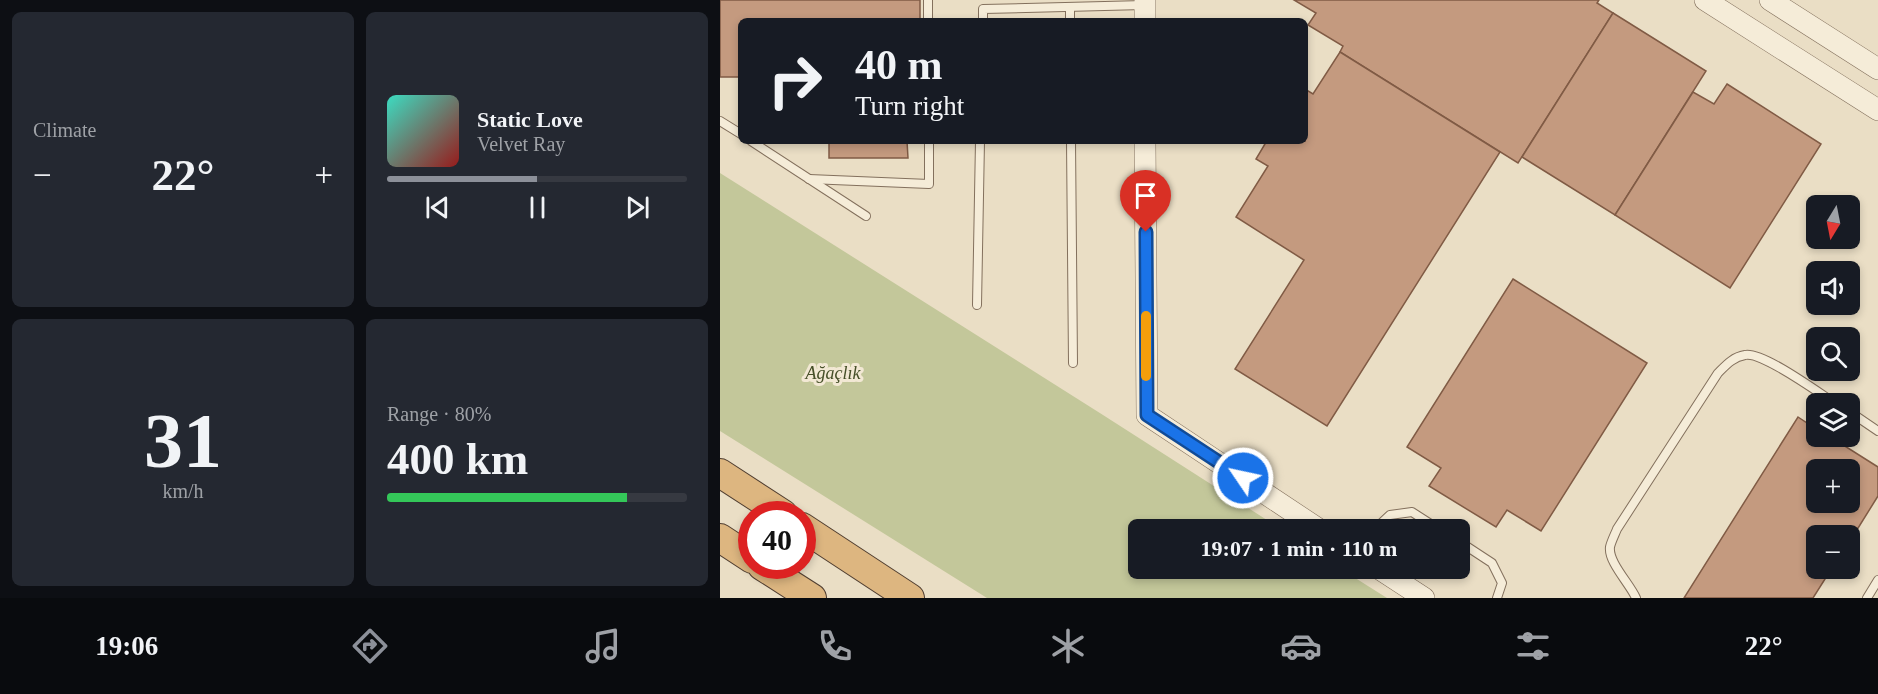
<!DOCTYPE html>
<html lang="en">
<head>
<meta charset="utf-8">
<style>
  :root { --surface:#171b24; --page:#242831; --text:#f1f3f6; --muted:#9ea1a6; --line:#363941; --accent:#8c9099 }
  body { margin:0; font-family:"Times New Roman",serif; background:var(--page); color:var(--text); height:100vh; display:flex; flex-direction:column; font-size:22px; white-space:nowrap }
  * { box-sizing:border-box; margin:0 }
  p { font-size:20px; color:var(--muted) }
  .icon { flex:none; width:33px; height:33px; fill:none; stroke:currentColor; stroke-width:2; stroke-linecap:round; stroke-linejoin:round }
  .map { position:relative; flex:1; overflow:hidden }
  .sheet { display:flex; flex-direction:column; gap:12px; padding:12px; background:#0d0f14; width:720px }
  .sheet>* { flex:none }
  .top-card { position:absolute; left:18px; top:18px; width:570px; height:126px; border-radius:9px; box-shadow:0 3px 9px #0003; background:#171b24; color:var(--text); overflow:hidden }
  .needle { width:39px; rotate:190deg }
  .tools { position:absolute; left:1086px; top:195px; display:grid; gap:12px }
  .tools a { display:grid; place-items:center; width:54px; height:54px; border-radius:9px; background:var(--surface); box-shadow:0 3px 9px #0003; font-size:30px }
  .speed { position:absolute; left:18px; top:501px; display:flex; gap:12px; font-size:30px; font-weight:700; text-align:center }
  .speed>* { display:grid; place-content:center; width:78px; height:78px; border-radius:50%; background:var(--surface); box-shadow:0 3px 9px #0003; line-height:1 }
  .speed .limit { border:9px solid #d22; background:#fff; color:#111 }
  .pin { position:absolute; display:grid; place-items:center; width:51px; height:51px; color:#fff; margin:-62px -26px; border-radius:50% 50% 50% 0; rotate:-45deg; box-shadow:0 0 6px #0007 }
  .pin .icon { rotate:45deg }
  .me { position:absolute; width:66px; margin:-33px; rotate:304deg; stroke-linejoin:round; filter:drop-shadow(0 0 4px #0008) }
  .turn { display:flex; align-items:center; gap:21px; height:126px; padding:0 18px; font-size:27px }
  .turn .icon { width:78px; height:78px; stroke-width:2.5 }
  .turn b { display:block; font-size:42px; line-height:51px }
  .big { font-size:45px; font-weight:800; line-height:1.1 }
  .sheet .tile { flex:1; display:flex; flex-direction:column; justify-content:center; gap:9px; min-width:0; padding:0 21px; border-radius:9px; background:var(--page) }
  .sheet .dial { align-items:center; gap:0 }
  .dial b { font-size:78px; line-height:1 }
  .song { display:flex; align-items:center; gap:18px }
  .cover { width:72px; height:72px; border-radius:9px; background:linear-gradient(135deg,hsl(170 70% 55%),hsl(0 70% 35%)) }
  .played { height:6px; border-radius:3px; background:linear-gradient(90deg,var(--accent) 50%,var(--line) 50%) }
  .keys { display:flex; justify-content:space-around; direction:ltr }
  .heat { display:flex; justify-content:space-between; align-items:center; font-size:33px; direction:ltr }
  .charge { height:9px; border-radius:4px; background:linear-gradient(90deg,#34c759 80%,var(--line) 0) }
  .sheet .tiles { flex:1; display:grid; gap:12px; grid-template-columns:repeat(2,1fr) }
  .trip { position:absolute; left:408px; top:519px; width:342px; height:60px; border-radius:9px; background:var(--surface); box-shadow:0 3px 9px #0003; font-weight:800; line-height:60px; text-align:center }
  .tabs { display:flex; height:96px; justify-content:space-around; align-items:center; background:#090b0e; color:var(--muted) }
  .tabs .icon { width:42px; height:42px }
  .tabs .on { color:var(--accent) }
  .tabs b { font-size:27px; color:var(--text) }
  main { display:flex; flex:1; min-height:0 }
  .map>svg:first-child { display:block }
  .green { fill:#c3c79a }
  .building { fill:#c49a7f; stroke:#805b45; stroke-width:1.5; fill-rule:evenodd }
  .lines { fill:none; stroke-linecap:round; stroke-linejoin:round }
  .service-casing { stroke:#83705d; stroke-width:10 }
  .tertiary-casing { stroke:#83705d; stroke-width:22 }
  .trunk-casing { stroke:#513f31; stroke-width:30 }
  .service { stroke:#f5ecd8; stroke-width:8 }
  .tertiary { stroke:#f5ecd8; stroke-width:21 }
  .trunk { stroke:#ddb680; stroke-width:28 }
  .route-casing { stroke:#114b97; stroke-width:15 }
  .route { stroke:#1a73e8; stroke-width:10 }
  .slow { stroke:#f59e0b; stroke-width:10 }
  .labels { text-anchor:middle; stroke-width:6; stroke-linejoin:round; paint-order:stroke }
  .park-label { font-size:18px; font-style:italic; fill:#464f28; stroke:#f2e8d4 }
</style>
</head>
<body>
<main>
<section class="sheet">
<div class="tiles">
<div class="tile"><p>Climate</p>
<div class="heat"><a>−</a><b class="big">22°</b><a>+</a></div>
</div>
<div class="tile">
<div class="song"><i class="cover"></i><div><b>Static Love</b><p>Velvet Ray</p></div></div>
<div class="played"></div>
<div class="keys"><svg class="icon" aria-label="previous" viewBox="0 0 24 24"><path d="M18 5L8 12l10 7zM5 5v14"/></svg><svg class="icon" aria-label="pause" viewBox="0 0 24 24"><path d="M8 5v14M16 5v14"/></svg><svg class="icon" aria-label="next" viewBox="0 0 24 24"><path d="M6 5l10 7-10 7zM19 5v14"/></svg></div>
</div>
<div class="tile dial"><b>31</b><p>km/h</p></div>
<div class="tile"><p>Range · 80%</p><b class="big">400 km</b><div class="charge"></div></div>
</div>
</section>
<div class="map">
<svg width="1158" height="598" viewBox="0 0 1158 598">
  <rect width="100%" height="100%" fill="#eadec5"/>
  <path class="green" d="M0,173L383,415L561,529L418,530V568L621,569L667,598H267L0,431Z"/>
  <g class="building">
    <path d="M0,0H200V21H21V77H0Z"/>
    <path d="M574,0H879L877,3L893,13L798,163L620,52L623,46L588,25L596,13Z"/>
    <path d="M893,13L986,71L895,215L802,157Z"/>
    <path d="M620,52L780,152L607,426L515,369L584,260L516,217L548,166L536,159L545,144L540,141H585V89L593,94Z"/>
    <path d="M1007,84L1101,144L1010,288L895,215L973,92L994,104Z"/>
    <path d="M109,141H187L188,158H109Z"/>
    <path d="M793,279L927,363L821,531L787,510L776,527L709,486L721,468L687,447Z"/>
    <path d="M1078,417L1096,429V436H1109L1158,467V496L1130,541V536H1096V568H1112L1093,598H964ZM1096,470H1130V502H1096Z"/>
  </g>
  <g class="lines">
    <g class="service-casing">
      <g id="service">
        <path d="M208,0V21"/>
        <path d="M350,7V21"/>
        <path d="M263,21V9L424,5"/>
        <path d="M0,121L21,134"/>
        <path d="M31,141L146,216"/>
        <path d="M351,141L353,363"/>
        <path d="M89,179L209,184V141"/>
        <path d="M257,305L260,141"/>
        <path d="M1130,412L1158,431"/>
        <path d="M654,530L670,515L692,512L720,530"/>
        <path d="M740,542L772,563L782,583L777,598"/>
        <path d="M916,598C910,584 888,562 890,547C891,542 895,534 897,529L998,373C1006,365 1013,357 1025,355C1042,351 1099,393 1116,404"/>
        <path d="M1147,598L1158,580"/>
      </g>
    </g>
    <g class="tertiary-casing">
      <g id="tertiary">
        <path d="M425,0V21"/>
        <path d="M985,0L1158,110"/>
        <path d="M1050,0L1158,69"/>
        <path d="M425,141L427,415L600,530"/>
        <path d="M658,568L704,598"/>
      </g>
    </g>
    <g class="trunk-casing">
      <g id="trunk">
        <path d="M0,473L63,514"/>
        <path d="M82,527L190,598"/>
        <path d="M0,538L32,559"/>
        <path d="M42,566L92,598"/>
      </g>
    </g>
    <use href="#service" class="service"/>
    <use href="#tertiary" class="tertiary"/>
    <use href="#trunk" class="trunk"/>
  </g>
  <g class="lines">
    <g class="route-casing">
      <path id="route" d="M426,232L427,415L523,478"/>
    </g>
    <use href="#route" class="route"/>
    <path class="slow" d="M426,316V376"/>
  </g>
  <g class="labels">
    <g class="park-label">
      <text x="113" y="379">Ağaçlık</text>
    </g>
  </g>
</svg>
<div class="tools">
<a><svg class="needle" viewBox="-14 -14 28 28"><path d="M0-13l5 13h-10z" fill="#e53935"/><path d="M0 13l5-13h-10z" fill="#9ea1a6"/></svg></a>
<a><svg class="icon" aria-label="sound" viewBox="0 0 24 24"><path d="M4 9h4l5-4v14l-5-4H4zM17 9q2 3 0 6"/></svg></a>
<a><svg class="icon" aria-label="search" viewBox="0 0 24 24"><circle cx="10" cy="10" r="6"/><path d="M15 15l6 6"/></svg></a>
<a><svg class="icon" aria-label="layers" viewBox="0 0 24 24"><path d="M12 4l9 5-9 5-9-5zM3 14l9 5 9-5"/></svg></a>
<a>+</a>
<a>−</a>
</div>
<div class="speed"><div class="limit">40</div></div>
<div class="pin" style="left:426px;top:232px;background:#d93025"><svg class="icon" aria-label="arrive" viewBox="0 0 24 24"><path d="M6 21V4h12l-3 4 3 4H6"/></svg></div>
<svg class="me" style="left:523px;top:478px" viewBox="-20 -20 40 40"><circle r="17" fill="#1a73e8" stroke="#fff" stroke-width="3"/><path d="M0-11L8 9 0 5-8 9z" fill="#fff"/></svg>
<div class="trip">19:07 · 1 min · 110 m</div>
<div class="top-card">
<div class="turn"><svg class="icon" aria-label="right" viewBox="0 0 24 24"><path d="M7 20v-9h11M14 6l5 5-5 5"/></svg><div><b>40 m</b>Turn right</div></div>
</div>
</div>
</main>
<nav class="tabs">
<b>19:06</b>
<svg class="icon on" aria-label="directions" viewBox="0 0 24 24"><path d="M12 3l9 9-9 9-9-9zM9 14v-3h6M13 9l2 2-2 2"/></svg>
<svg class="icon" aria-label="music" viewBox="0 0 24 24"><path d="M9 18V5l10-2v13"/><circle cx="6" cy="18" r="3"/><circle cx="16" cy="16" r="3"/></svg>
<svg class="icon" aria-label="phone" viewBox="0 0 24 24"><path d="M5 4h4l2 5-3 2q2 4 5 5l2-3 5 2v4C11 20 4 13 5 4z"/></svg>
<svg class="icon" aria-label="climate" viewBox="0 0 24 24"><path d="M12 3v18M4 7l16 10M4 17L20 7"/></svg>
<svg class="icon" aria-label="car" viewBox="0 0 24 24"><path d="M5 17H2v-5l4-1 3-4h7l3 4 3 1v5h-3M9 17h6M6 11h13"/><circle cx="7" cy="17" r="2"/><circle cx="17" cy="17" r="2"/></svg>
<svg class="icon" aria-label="filters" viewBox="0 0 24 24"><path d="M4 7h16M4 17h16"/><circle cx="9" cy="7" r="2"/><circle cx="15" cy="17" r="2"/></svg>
<b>22°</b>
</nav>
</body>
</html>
